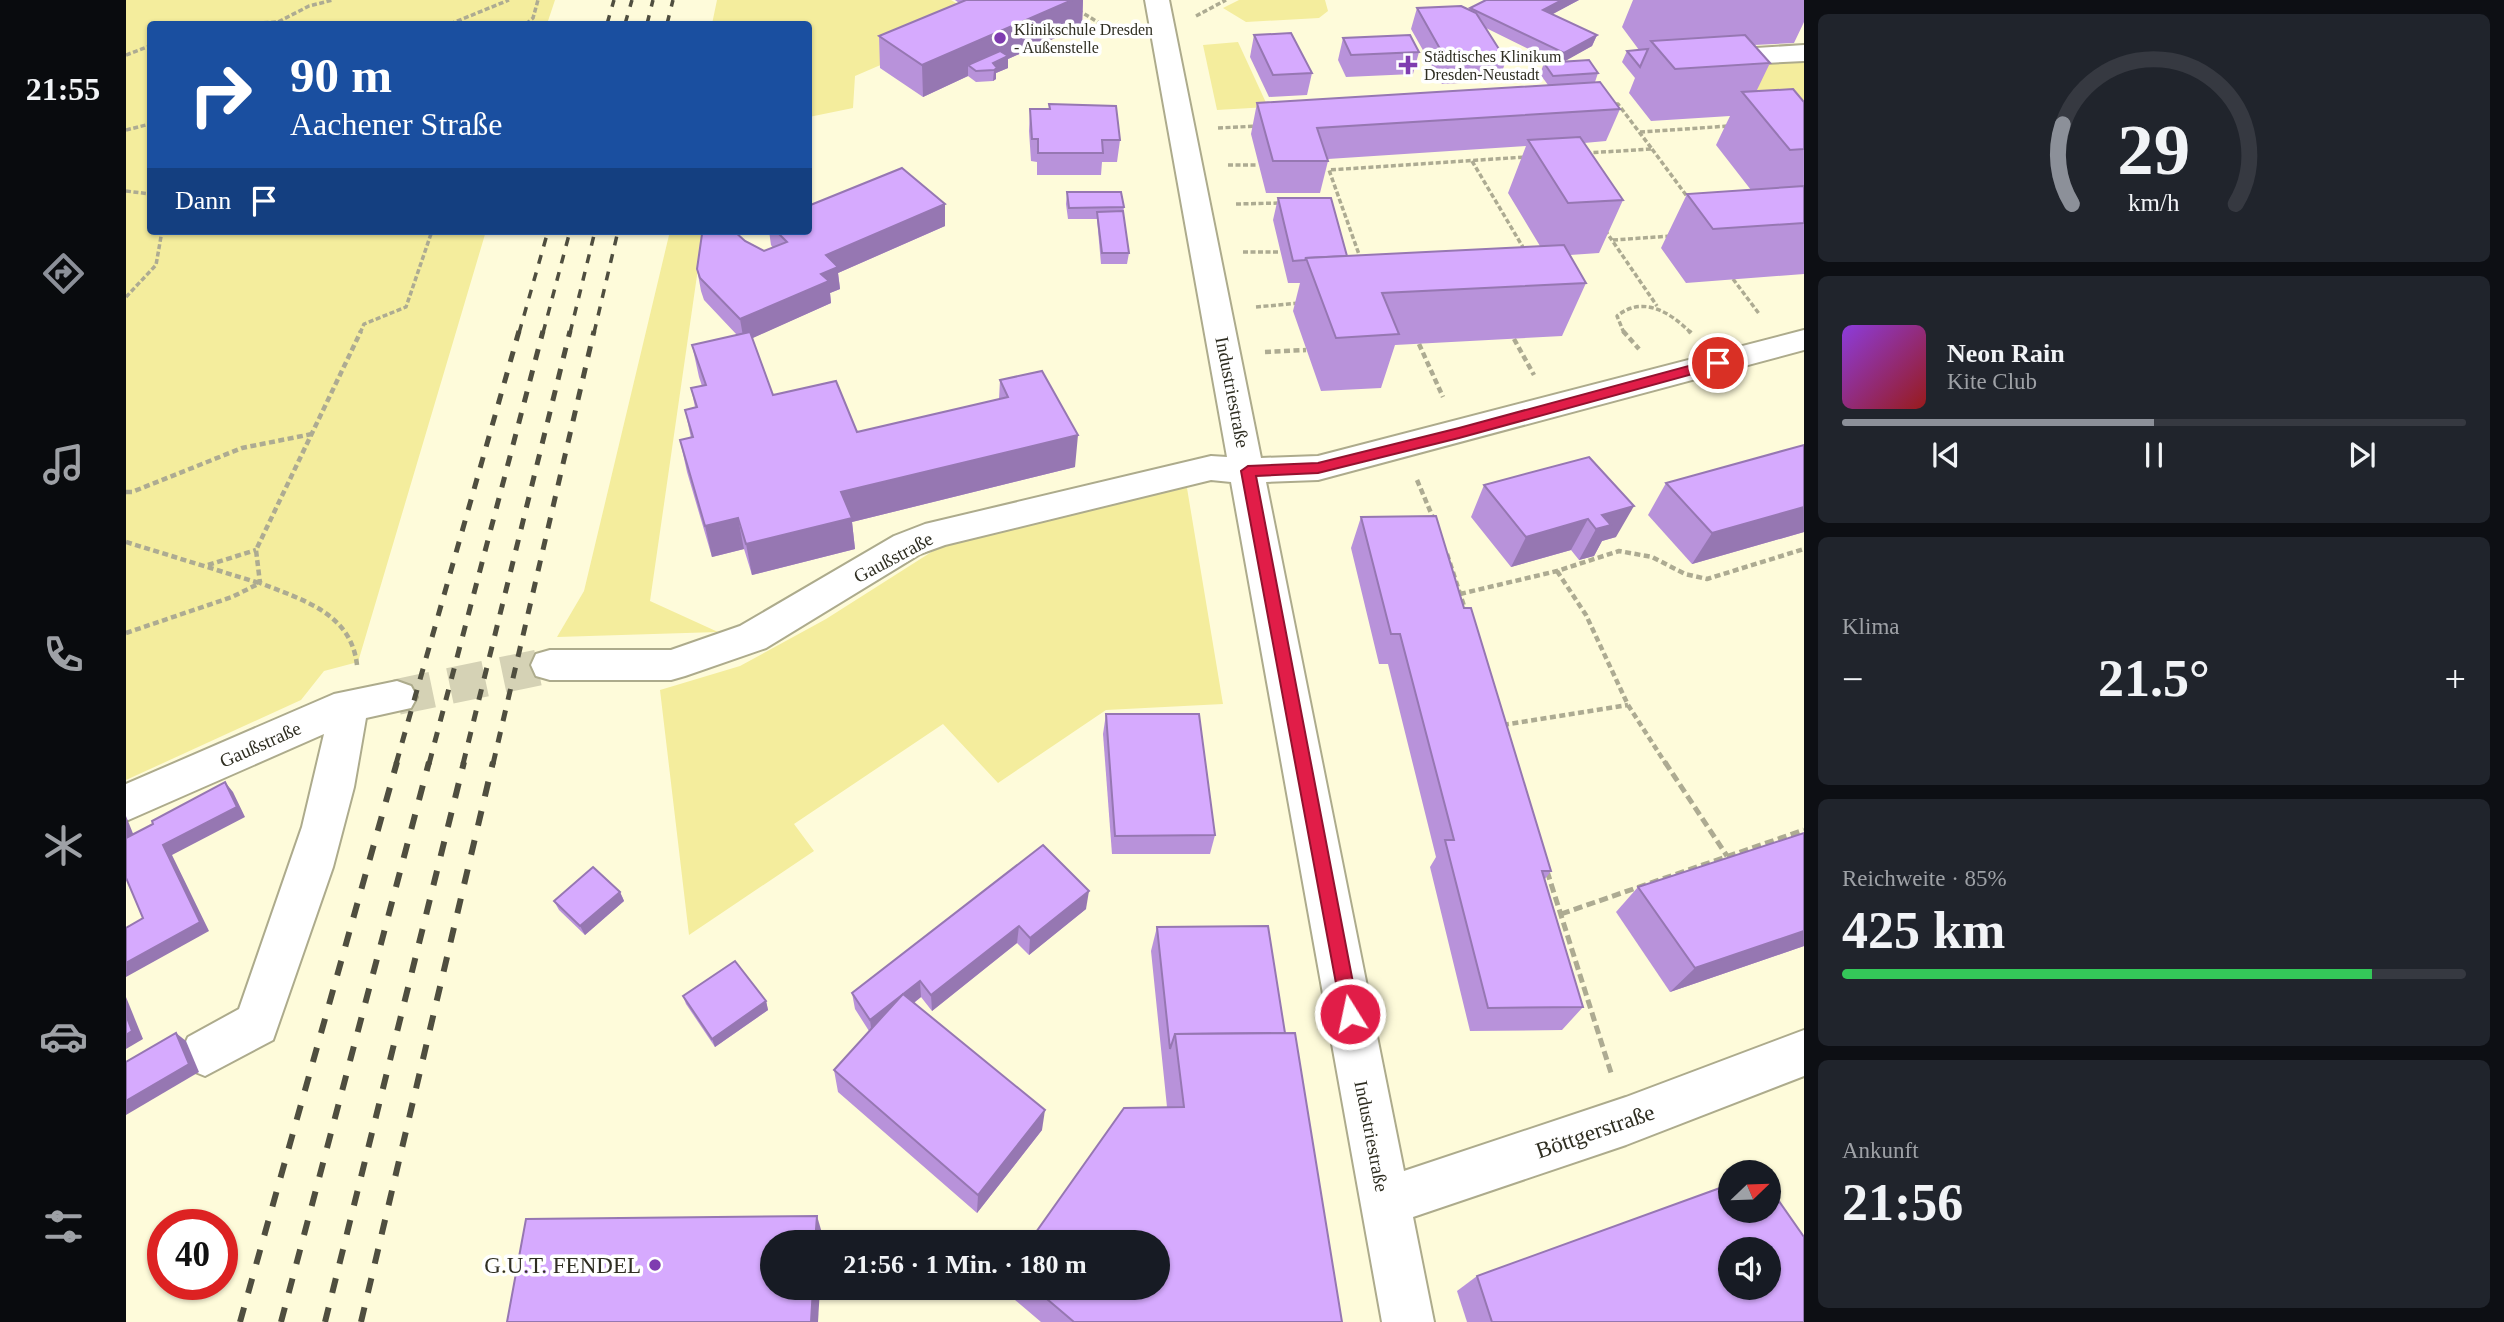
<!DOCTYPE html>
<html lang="de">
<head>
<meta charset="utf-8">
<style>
  :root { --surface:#171b24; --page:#20242c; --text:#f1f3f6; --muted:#9ea1a6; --line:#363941; --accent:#8c9099 }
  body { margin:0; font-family:Georgia,serif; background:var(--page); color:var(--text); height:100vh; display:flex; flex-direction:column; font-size:26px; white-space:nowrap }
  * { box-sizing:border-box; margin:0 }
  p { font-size:23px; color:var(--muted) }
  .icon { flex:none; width:38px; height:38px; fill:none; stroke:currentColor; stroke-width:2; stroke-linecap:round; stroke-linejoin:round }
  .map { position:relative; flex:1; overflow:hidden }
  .panel { display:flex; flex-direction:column; gap:14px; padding:14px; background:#0d0f14; width:700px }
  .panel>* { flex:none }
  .guide { position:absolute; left:21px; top:21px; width:665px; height:214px; border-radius:7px; box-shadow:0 2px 5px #0004; background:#1a4fa0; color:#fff; overflow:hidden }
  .needle { width:46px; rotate:67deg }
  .buttons { position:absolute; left:1592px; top:1160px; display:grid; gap:14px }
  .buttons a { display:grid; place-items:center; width:63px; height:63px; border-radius:50%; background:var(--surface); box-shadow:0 2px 5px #0004; font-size:35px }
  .speed { position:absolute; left:21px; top:1209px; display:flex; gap:14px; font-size:35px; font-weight:700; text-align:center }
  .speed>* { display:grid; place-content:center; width:91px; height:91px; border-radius:50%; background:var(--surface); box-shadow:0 2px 5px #0004; line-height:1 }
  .speed .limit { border:10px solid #d22; background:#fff; color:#111 }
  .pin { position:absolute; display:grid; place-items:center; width:60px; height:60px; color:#fff; margin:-30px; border:4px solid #fff; border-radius:50%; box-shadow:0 2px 7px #0007 }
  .me { position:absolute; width:77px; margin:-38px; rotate:350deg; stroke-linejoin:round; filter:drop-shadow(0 0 5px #0008) }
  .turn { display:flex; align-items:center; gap:24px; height:147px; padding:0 28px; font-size:32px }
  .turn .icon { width:91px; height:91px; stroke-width:2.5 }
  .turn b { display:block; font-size:49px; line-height:60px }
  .then { display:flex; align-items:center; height:66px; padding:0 28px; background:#0003; gap:14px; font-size:26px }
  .big { font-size:52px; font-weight:700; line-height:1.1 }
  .panel .widget { flex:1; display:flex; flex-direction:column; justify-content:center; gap:10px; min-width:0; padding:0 24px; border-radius:10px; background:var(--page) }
  .panel .dial { align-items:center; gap:0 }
  .dial svg { height:182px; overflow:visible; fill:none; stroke:var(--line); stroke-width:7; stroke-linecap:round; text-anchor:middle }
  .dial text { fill:var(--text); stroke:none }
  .song { display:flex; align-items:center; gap:21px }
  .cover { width:84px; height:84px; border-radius:10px; background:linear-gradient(135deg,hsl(270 70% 55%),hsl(0 70% 35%)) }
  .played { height:7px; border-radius:4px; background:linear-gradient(90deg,var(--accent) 50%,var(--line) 50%) }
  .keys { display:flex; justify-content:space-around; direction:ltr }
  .heat { display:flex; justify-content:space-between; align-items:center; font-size:38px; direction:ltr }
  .charge { height:10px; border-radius:5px; background:linear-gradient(90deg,#34c759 85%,var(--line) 0) }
  .trip { position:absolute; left:634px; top:1230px; width:410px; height:70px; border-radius:35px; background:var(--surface); box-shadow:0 2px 5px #0004; font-weight:700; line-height:70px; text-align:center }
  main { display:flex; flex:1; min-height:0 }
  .dock { display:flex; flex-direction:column; width:126px; justify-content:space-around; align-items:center; background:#090b0e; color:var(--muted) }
  .dock .icon { width:49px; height:49px }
  .dock .selected { color:var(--accent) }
  .dock b { font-size:32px; color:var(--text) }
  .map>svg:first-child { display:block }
  .green { fill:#f4ed9d }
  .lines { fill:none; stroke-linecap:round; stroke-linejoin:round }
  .minor-tunnel { stroke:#d5d2b5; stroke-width:36; stroke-dasharray:36 18; stroke-linecap:butt }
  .minor-casing { stroke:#adab8c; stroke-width:4 }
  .path-far2 { stroke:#adab92; stroke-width:3.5; stroke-dasharray:5 2.5; stroke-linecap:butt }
  .path-far1 { stroke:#adab92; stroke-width:4.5; stroke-dasharray:6 3.5; stroke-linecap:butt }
  .path { stroke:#adab92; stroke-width:5; stroke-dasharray:9 4.5; stroke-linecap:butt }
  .minor { fill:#fff; fill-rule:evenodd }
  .rail-far2 { stroke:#4f4e3f; stroke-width:3.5; stroke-dasharray:9 9; stroke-linecap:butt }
  .rail-far1 { stroke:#4f4e3f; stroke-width:5; stroke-dasharray:11 11; stroke-linecap:butt }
  .rail { stroke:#4f4e3f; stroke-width:6; stroke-dasharray:15 15; stroke-linecap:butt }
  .wall { fill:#b892da }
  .shaded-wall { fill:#9677b2 }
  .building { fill:#d6aafe; stroke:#9677b2; stroke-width:2; fill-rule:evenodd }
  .route { fill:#e11d48; stroke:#92132f; stroke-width:2 }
  .poi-dot { fill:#7f3cb0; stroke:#fff; stroke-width:2.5 }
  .labels { text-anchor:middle; stroke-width:7; stroke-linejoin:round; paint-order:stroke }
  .far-poi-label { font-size:16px; fill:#2f2e22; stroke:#fff; text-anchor:start }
  .street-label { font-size:19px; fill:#2f2e22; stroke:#fff }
  .near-street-label { font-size:23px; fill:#2f2e22; stroke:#fff }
  .near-poi-label { font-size:23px; fill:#2f2e22; stroke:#fff; text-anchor:end }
</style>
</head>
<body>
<main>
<nav class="dock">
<b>21:55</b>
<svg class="icon selected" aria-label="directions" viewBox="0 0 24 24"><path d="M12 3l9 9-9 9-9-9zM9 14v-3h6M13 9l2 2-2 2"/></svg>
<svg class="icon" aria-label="music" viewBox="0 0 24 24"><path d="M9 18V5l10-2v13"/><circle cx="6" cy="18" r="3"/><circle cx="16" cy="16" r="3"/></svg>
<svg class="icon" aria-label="phone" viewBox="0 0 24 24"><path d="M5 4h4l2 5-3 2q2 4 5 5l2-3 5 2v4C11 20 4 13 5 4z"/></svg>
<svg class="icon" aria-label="climate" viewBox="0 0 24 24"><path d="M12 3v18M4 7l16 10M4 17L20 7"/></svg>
<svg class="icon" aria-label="car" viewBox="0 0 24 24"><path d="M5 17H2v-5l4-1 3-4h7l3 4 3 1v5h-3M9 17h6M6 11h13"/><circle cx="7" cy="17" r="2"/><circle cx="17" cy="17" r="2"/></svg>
<svg class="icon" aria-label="filters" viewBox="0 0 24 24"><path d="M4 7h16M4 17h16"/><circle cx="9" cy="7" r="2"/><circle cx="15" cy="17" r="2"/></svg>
</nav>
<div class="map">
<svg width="1678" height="1322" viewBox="0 0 1678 1322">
  <rect width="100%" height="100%" fill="#fefbda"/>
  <g class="green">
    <path d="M0,0H429L421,24H24V231H360L232,662L198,671L175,700L0,780Z"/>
    <path d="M591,0H825L859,20L729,76L727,108L683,117L682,24H586Z"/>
    <path d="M1113,0H1199L1202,11L1193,18L1120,22L1097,8Z"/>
    <path d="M1112,42L1142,107L1091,110L1077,45Z"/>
    <path d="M1678,57V152L1614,79L1636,60Z"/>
    <path d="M544,231H577V234L524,601L592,632L431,637L458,591Z"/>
    <path d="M1060,482L1097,704L980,710L872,783L817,724L668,824L688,851L563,935L534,690L614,666L700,619L818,544Z"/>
  </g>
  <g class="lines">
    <path class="minor-tunnel" d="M271,697L424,665"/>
    <g class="minor-casing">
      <g id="minor">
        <path d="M1019,0H1043L1135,458L1192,456L1678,330V350L1192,480L1140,482L1278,1171L1500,1097L1678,1030V1076L1500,1145L1287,1217L1308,1322H1256L1105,482L1085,480L819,545L794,554L640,648L559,676L545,680H424L410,676L405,665L410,654L424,650H545L614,626L768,536L799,524L1085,456L1101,457Z"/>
        <path d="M1678,45V61L1620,64L1611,70L1614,74L1610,79C1596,83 1591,79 1583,68L1605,52L1614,49Z"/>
        <path d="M271,681L285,686L291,697L285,708L240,718L228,787L207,867L147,1040L79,1076L62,1069L55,1053L62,1037L113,1009L176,827L198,734L0,821V784L208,694Z"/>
      </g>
    </g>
    <g class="path-far2">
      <path d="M952,10L975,24"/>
      <path d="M1070,16L1100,0"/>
      <path d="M115,24L152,22L183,6L207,0"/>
      <path d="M324,24L383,0"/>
      <path d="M400,24L407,18L412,0"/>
      <path d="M0,55L24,46"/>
      <path d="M1092,128L1132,126"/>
      <path d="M0,130L24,124"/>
      <path d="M1514,132L1603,126"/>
      <path d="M1526,149L1563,199"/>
      <path d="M1460,153L1526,149L1492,104H1487"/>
      <path d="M1346,161L1398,249"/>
      <path d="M1102,165H1132"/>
      <path d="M0,191L24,194"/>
      <path d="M1110,204L1154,203"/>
      <path d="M1479,230L1531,306"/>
      <path d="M1487,240L1545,236"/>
      <path d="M1117,252H1154"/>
      <path d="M1235,260L1203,170L1399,157"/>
      <path d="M1607,279L1634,315"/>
      <path d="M0,297L30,265L36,231"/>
      <path d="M1130,307L1174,303"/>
      <path d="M234,333L238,324L280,307L306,231"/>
      <path d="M1498,333L1491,316C1517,295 1544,312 1565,333"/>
    </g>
    <g class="path-far1">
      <path d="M1497,331L1513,349"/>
      <path d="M1563,331L1565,333"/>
      <path d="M1388,339L1408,375"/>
      <path d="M1293,344L1317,397"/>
      <path d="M1139,352L1180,350"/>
      <path d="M1291,480L1308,520"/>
      <path d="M0,492H6L116,448L186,434"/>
      <path d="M0,542L133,583"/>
      <path d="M1321,554L1340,612"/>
      <path d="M82,565L130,550"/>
      <path d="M1431,571L1460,615L1502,705L1540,764"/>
      <path d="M1334,594L1431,571L1493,551L1526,557L1559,574L1581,579L1678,549"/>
      <path d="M0,633L106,597L134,583"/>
      <path d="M231,665C225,613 177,600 134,583L130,550L235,331"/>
      <path d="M1377,725L1502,705"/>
    </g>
    <g class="path">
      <path d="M1539,762L1601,856"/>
      <path d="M1421,871L1486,1076"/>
      <path d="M1435,914L1678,830"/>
    </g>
    <use href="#minor" class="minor"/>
    <g class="rail-far2">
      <path d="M481,24L488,0"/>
      <path d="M499,24L506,0"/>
      <path d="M521,24L527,0"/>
      <path d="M541,24L547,0"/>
      <path d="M393,333L422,231"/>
      <path d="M417,333L444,231"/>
      <path d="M444,333L469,231"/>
      <path d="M468,333L492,231"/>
    </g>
    <g class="rail-far1">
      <path d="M270,764L393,331"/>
      <path d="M303,764L417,331"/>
      <path d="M337,764L444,331"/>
      <path d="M367,764L468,331"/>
    </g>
    <g class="rail">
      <path d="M114,1322L271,762"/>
      <path d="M155,1322L303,762"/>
      <path d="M199,1322L338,762"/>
      <path d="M235,1322L367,762"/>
    </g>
  </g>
  <g class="wall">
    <path d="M829,0H957L956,26L882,59V68L870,73V79L867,81L850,82L842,76L797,97L754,68L753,36L833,3Z"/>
    <path d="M1360,0H1453L1426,14L1471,35L1466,46L1438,61L1472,73L1469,82L1494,109L1480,141L1458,143L1497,200L1473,253L1444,255L1460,283L1436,336L1269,345L1255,388L1195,391L1167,311L1174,283H1162L1147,220L1152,198L1221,256L1414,246L1382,193L1400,146L1202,159V161L1194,193H1140L1125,134L1131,103L1422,85L1414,74L1418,63L1429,62L1360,28L1380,60L1373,81L1316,84L1285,29L1291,8L1344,10V8Z"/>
    <path d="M1507,0H1678V22L1668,43L1628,45L1644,63L1630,92L1678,102V274L1560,283L1535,248L1561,194L1625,190L1590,145L1604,116L1525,121L1503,93L1509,78L1496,62L1501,51L1513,50L1496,27Z"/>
    <path d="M1128,35L1186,73L1181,95L1143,97L1124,57Z"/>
    <path d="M1217,38L1293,52L1287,74L1220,77L1212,60Z"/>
    <path d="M904,109L994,140L991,162H976L975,175H911V162L905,161L903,131Z"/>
    <path d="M941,192L998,207L997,214L1003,253L1001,264H975L971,219H942L940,204Z"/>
    <path d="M819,204V226L712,273L714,289L704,293L705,303L626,338L647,395L731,432L873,399L874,380L949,467L726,522L729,549L626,575L618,549L586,557L561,472L554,440L565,438L559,410L569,407L565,388L576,386L573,377L566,345L611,335L578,300L575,291L571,269L583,232L580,231H608L619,241L638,251L647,248L645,245L643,231H682Z"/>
    <path d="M1678,445V532L1566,564L1522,515L1540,483Z"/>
    <path d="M1463,457L1490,537L1476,541L1468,556L1453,560L1445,550L1385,567L1345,517L1358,485Z"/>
    <path d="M1235,517L1338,608L1425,871L1419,879L1457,1007L1436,1030L1344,1031L1304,867L1310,857L1262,664H1253L1225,548Z"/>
    <path d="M980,714L1089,835L1084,854H986L977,734Z"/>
    <path d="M1678,833V946L1544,992L1490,912L1512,887Z"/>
    <path d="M917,845L960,909L903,955L891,943L806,1011L795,997L788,1003L916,1130L851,1213L712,1092L708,1070L743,1031L729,1009L726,993Z"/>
    <path d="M494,892L498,901L459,935L433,910L428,901Z"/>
    <path d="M1031,927L1159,1033L1216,1322H915L882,1294L883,1288H1031L1041,1107L1025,951Z"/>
    <path d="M557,996L640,1001L642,1010L589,1047L560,1004Z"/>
    <path d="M1351,1276L1678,1322H1341L1331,1291Z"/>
  </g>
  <g class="shaded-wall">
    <path d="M946,0H957L956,26L882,59V68L870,73V79L867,81L868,70L842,65V76L797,97L796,65Z"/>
    <path d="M1436,0H1453L1414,21L1417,10Z"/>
    <path d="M1471,35L1466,46L1434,64L1438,53Z"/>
    <path d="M819,204V226L712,273L714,289L704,293L705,303L618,342L614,319L695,274L700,255Z"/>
    <path d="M952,435L949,467L726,522L729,549L626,575L620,544L715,492Z"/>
    <path d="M1508,506L1490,537L1476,541L1468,556L1453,560L1470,529L1476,515Z"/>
    <path d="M1678,507V532L1566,564L1586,533Z"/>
    <path d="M612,518L618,549L586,557L579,526Z"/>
    <path d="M1462,519L1445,550L1385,567L1400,537Z"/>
    <path d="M99,782L107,792L119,817L46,855L83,931L0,977V963L74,922L37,845Z"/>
    <path d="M0,816L12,846L0,853Z"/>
    <path d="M963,891L960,909L903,955L904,938Z"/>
    <path d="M494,892L498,901L459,935L454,926Z"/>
    <path d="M893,926L891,943L806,1011L805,995Z"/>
    <path d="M1678,931V946L1544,992L1569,968Z"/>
    <path d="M794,981L795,997L746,1035L744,1020Z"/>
    <path d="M0,997L17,1039L0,1049Z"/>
    <path d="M640,1001L642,1010L589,1047L586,1039Z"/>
    <path d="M50,1033L60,1041L73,1072L0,1115V1101Z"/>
    <path d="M919,1110L916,1130L851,1213L852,1195Z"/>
    <path d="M691,1216L696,1233V1242H689Z"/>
    <path d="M687,1288H694L692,1322H685Z"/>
  </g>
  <g class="building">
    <path d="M840,0H946L796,65L753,36Z"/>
    <path d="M1360,0H1436L1417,10L1471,35L1438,53L1344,8Z"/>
    <path d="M1335,6L1350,13L1380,60L1322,63L1291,8Z"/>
    <path d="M1165,33L1186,73L1147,75L1128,35Z"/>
    <path d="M1284,35L1293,52L1225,55L1217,38Z"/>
    <path d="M1619,35L1644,63L1549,69L1525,41Z"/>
    <path d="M1522,49L1514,67L1501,51Z"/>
    <path d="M874,51L882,56L867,63L871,68L868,70L850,71L842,65Z"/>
    <path d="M1463,60L1472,73L1427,76L1418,63Z"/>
    <path d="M1474,82L1494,109L1191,128L1202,161H1147L1131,103Z"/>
    <path d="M1667,89L1678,102V149L1664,150L1616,92Z"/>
    <path d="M923,104L990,106L994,140H976L977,153H912V139H906L904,109H924Z"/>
    <path d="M1454,137L1497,200L1442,203L1402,140Z"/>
    <path d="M776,168L819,204L700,255L712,267L695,274L703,281L614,319L574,278L571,269L576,234L585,231H608L619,241L638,251L661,242L650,231H682V206Z"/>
    <path d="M1678,186V223L1587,229L1561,194Z"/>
    <path d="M941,192H995L998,207L943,208Z"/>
    <path d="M1152,198H1205L1221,256L1180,258L1179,260L1167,261Z"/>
    <path d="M997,211L1003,253H976L971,212Z"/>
    <path d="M1438,245L1460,283L1256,293L1273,334L1210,338L1180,258Z"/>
    <path d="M624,332L647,395L710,381L731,432L882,397L874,380L916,371L952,435L715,492L726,518L620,544L612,518L579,526L554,440L567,437L559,410L571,407L565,388L580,385L566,345Z"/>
    <path d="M1678,445V507L1586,533L1540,483Z"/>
    <path d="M1463,457L1508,506L1476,515L1485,525L1470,529L1462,519L1400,537L1358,485Z"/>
    <path d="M1310,516L1338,608H1345L1425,871H1416L1457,1007L1362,1008L1319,840H1328L1274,634H1265L1235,517Z"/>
    <path d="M980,714H1073L1089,835L989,836Z"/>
    <path d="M99,782L111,807L37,845L74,922L0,963V928L17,918L0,878V838L27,824L26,821Z"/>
    <path d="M1678,833V931L1569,968L1512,887Z"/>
    <path d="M917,845L963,891L904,938L893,926L805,995L794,981L744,1020L726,993Z"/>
    <path d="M467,867L494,892L454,926L428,901Z"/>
    <path d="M1142,926L1159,1033L1049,1034L1044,1049L1031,927Z"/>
    <path d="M609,961L640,1001L586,1039L557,996Z"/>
    <path d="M777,994L919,1110L852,1195L708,1070Z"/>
    <path d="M0,1015L6,1031L0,1035Z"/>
    <path d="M50,1033L63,1064L0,1101V1062Z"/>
    <path d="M1169,1033L1216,1322H948L908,1288H1031V1242H903L998,1108L1058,1107L1049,1034Z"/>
    <path d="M1605,1184V1211H1643V1187L1678,1237V1322H1366L1351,1276ZM1605,1250H1643V1288H1605Z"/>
    <path d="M691,1216L689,1242H646V1288H687L685,1322H381L400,1219Z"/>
  </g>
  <path class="route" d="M1592,358L1598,363L1596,366L1333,438L1192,473L1130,476L1233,1014L1231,1021L1224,1024L1217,1021L1115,471L1122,466L1192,463L1333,428Z"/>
  <g class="poi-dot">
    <circle cx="874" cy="38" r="7"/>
    <path d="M1278.5 54.5h7v7h7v7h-7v7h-7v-7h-7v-7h7z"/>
    <circle cx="529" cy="1265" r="7"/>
  </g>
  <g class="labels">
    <g class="far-poi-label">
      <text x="888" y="35">Klinikschule Dresden<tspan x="888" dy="18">- Außenstelle</tspan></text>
      <text x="1298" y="62">Städtisches Klinikum<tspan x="1298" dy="18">Dresden-Neustadt</tspan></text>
    </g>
    <g class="street-label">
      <text transform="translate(1107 392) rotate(79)" y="7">Industriestraße</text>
      <text transform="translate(767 557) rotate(-28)" y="7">Gaußstraße</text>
      <text transform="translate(134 744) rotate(-24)" y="7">Gaußstraße</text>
      <text transform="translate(1246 1136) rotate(79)" y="7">Industriestraße</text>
    </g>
    <g class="near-street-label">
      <text transform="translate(1469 1131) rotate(-19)" y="8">Böttgerstraße</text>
    </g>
    <g class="near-poi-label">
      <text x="515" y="1273">G.U.T. FENDEL</text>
    </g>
  </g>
</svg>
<div class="buttons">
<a><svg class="needle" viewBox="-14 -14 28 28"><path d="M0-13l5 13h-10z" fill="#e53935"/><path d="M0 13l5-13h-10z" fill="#9ea1a6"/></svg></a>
<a><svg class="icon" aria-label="sound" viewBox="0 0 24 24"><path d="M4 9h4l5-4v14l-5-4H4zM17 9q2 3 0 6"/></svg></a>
</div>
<div class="speed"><div class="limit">40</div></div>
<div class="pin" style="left:1592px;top:363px;background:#d93025"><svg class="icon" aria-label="arrive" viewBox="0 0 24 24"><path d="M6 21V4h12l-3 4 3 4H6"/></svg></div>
<svg class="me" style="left:1224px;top:1014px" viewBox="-20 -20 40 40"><circle r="17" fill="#e11d48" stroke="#fff" stroke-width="3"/><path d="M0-11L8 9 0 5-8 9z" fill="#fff"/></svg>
<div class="trip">21:56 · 1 Min. · 180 m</div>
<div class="guide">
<div class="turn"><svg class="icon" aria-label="right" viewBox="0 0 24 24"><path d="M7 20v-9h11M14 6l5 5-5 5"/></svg><div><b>90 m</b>Aachener Straße</div></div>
<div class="then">Dann<svg class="icon" aria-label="arrive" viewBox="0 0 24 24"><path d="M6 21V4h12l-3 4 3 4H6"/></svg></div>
</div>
</div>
<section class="panel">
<div class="widget dial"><svg viewBox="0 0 100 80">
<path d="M14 69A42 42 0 1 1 86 69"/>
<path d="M14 69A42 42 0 0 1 10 34" stroke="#8c9099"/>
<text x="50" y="56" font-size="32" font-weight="700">29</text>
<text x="50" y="72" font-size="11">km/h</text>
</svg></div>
<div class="widget">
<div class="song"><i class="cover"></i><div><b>Neon Rain</b><p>Kite Club</p></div></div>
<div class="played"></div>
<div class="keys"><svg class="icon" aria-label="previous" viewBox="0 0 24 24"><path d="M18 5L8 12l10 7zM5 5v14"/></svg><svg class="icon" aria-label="pause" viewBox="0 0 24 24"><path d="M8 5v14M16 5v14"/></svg><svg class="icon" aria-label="next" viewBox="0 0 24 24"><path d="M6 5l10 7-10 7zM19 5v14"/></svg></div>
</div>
<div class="widget"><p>Klima</p>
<div class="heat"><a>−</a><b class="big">21.5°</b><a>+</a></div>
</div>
<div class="widget"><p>Reichweite · 85%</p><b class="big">425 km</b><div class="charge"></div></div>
<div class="widget"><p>Ankunft</p><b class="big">21:56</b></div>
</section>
</main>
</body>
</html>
